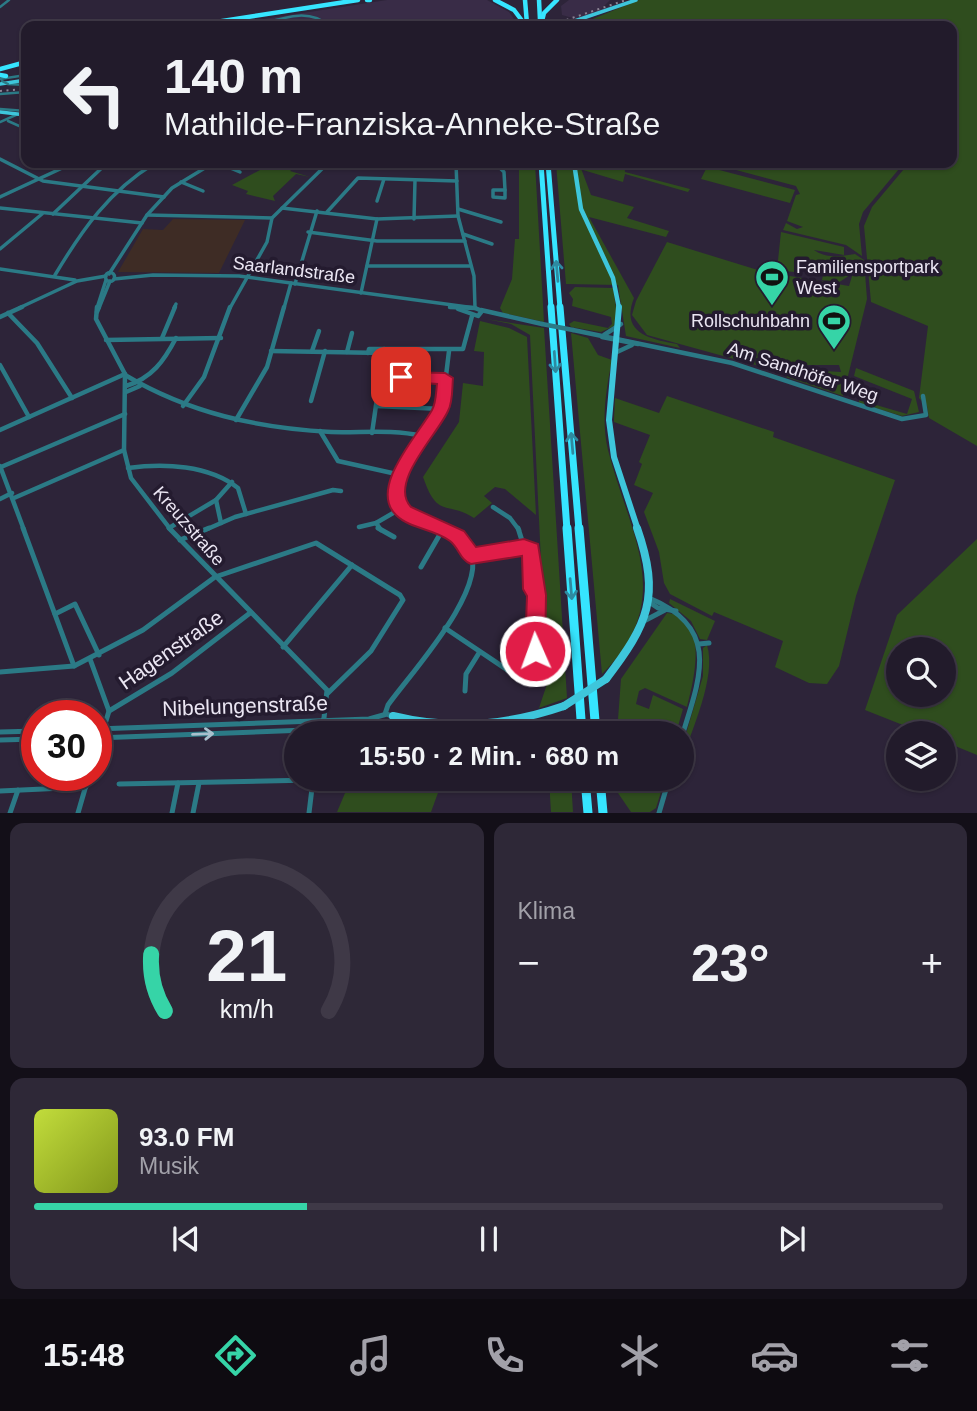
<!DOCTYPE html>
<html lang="de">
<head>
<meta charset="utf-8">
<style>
  :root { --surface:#221b2b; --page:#2e2837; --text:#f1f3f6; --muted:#a2a1a9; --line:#3f3947; --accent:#36d4a7 }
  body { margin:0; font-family:Arial,sans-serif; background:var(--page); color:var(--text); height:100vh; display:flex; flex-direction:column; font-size:26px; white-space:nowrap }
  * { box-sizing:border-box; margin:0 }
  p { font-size:23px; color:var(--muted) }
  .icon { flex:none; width:38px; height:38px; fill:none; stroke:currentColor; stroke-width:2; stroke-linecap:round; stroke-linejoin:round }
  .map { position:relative; height:813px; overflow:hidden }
  .drawer { display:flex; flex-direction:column; gap:10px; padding:10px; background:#130f18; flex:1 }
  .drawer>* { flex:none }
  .guide { position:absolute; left:21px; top:21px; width:936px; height:147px; border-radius:14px; box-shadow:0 2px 5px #0004,0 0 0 2px var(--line); background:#221b2b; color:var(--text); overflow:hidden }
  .controls { position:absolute; left:886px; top:637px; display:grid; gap:14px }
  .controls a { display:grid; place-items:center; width:70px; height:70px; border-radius:50%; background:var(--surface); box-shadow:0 2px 5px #0004,0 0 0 2px var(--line); font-size:35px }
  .speed { position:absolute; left:21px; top:700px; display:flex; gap:14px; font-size:35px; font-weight:700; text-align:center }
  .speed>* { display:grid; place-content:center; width:91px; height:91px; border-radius:50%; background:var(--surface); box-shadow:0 2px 5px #0004,0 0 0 2px var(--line); line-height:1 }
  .speed .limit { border:10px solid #d22; background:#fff; color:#111 }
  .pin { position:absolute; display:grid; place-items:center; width:60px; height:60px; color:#fff; margin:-30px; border-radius:14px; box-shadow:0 4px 10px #0006 }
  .me { position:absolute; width:77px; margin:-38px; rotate:358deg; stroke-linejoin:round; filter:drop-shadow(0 0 5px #0008) }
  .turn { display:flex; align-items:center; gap:24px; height:147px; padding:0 28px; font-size:32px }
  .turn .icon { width:91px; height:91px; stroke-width:2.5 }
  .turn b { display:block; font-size:49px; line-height:60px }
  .big { font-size:52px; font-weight:800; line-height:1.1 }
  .drawer .tile { flex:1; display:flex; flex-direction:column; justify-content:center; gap:10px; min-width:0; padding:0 24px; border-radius:14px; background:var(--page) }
  .drawer .dial { align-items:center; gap:0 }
  .dial svg { height:182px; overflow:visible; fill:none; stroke:var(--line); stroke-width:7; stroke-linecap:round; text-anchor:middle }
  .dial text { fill:var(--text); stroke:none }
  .song { display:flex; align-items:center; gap:21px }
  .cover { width:84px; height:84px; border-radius:10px; background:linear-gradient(135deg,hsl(70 70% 55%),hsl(70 70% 35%)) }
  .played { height:7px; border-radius:4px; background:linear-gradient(90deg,var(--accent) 30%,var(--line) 30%) }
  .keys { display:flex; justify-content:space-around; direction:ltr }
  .heat { display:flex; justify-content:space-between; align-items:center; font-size:38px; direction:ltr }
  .drawer .tiles { flex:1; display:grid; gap:10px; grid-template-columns:1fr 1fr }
  .tile:last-child { grid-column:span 2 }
  .trip { position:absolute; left:284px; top:721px; width:410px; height:70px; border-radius:35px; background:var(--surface); box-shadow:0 2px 5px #0004,0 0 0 2px var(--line); font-weight:800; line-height:70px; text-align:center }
  .tabs { display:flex; height:112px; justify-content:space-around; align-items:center; background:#0e0b11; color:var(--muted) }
  .tabs .icon { width:49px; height:49px }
  .tabs .active { color:var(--accent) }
  .tabs b { font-size:32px; color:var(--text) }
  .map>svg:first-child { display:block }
  .built { fill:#392c47 }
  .education { fill:#3e2c25 }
  .green { fill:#2f4d1e; fill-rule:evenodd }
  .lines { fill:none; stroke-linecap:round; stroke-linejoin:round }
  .minor-far3 { stroke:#2b7a86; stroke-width:2.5 }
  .minor-far2 { stroke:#2b7a86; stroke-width:3.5 }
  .minor-far1 { stroke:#2b7a86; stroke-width:4.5 }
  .minor { stroke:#2b7a86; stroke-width:5 }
  .major-far3 { stroke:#3ec6db; stroke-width:3.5 }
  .major-far2 { stroke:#3ec6db; stroke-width:4.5 }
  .major-far1 { stroke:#3ec6db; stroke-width:6 }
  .major { stroke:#3ec6db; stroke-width:8 }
  .highway-far3 { stroke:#36e5ff; stroke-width:4.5 }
  .highway-far2 { stroke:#36e5ff; stroke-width:5 }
  .highway-far1 { stroke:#36e5ff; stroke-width:7 }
  .highway { stroke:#36e5ff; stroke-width:9 }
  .rail { stroke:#8b8495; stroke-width:2; stroke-dasharray:2 4.5; stroke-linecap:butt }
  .minor-bridge-far1 { stroke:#2b7a86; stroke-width:2.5 }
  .minor-bridge { stroke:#2b7a86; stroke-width:4.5 }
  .major-bridge { stroke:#3ec6db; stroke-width:8 }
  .oneway { stroke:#2e8aa1 }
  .oneway2 { stroke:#a8c0cd }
  .route { fill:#e11d48; stroke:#92132f; stroke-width:2 }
  .labels { text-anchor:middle; stroke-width:7; stroke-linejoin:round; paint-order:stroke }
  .poi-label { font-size:18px; fill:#ebe6f3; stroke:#241b2f; text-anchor:start }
  .street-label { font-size:18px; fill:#ebe6f3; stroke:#241b2f }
  .near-street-label { font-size:21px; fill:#ebe6f3; stroke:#241b2f }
</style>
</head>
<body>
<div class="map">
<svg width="977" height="813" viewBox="0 0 977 813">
  <rect width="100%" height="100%" fill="#2d2439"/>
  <g class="built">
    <path d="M387,0H487L509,12L519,26H218Z"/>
    <path d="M569,0H610L601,9L630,0L580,19L546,26L573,18L562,15L561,6Z"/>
  </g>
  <path class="education" d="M173,219L245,220L219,273L118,272L143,229L163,230Z"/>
  <g class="green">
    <path d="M639,0H977V446L929,418L927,406L919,398L928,326L871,302L864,226L872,207L909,163H952V26H570H590V20Z"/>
    <path d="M273,163H299L290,171L310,177L296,174L273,196L275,201L246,194L248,191L232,185Z"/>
    <path d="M519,163H535L544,322L503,313L500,308L512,279L515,239H519Z"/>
    <path d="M556,163H579L591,195L634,207L627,218L669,231L666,237L589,217L634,298C620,333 650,339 677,344L680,348L626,336L618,285L566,284Z"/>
    <path d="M581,163H624L625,172L690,189L688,192L625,174L623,182L583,170Z"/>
    <path d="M710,163H904L863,212L859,224L862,256L846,245L783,230L786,223L797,229L803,227L787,221L796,195L800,194L796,186Z"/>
    <path d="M707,167H708L795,190L790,203L701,179Z"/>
    <path d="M781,232L844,247V255L814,250C826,259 841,256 855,254L864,260L867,299L843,396L786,377L792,369L841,372L839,365H792L785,362L781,372L647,335L632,315L636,301L667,242L761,271L849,286L853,273L838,283L822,280L823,275L810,274L800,258L794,272L777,270Z"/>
    <path d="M575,287L613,288L617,314L614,326L601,332L571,327L569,324L574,321L608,328L612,324L611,317L572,306L573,299L569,293Z"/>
    <path d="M486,319L544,328L567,698L539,708L547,684L530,335L511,324Z"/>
    <path d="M480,321L509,328L527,337L536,515L505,489L495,487L484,496L492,503L474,518C446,500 438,520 423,477L459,422L463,383L483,386L484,352L474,351Z"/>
    <path d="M571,333L588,338L598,355L612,360C606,389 601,421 608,450C629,534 678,599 602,674Z"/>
    <path d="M856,368L914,391L919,412L902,416L859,403V400L907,414L912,399L854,376Z"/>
    <path d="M667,396L774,432L773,437L895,480L856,596L839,666L827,684L809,683L775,667L783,641L714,612L712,616L670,594L664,583L659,552L644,512L653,493L634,485L642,464L639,462L650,435L614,422V419L615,398L659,413Z"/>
    <path d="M977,539V755L943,741V733H923L865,710L897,615ZM943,649V695H898V649Z"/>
    <path d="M670,599L715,621L707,640L700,639L691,621L669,603Z"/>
    <path d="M667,613C710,616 694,681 687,707L645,688L639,691L636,704L649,709L653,695L683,709L676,733H617L621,679Z"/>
    <path d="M707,645C717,677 691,731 681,763V751L703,676V648Z"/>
    <path d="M351,779H443L431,812H337Z"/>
    <path d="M549,779H571L573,812H551Z"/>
    <path d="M618,779H665L656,808L650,812H631L618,793Z"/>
  </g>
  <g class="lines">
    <g class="minor-far3">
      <path d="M0,7L9,0"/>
      <path d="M254,26C278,20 308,6 329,26"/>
      <path d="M0,79L26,75"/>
      <path d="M8,84L26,85"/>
      <path d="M0,94L26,92"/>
      <path d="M0,109L26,111"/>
      <path d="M8,121L26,129"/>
      <path d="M0,122L18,114"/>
    </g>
    <g class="minor-far2">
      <path d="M0,159L43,181L164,197"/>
      <path d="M218,163L240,172"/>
      <path d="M456,163L458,216L474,276L475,308"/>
      <path d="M495,163L504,172L505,190"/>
      <path d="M181,182L203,191"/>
      <path d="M493,190H505V198L493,197Z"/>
      <path d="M0,197L73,163"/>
      <path d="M377,201L384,179"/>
      <path d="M0,208L142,223"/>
      <path d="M282,208L377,219L458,216"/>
      <path d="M458,209L501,222"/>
      <path d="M327,212L358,178L457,181"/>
      <path d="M53,214L107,163"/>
      <path d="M147,215L272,218"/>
      <path d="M414,219L415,180"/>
      <path d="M308,232L377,241H465"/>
      <path d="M463,234L492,244"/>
      <path d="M0,249L42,214"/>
      <path d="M367,266H471"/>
      <path d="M0,269L75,280"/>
      <circle cx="110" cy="277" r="4.5"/>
      <path d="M109,274L147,215L172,188L213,163"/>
      <path d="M55,275C82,230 109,191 155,163"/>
      <path d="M114,279L153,275L239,276L475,308"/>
      <path d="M295,284L317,211"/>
      <path d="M361,293L377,219"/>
      <path d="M19,308L77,281L106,276"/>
      <path d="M97,308L106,280"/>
      <path d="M99,308L110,281"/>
      <path d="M174,308L176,304"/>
      <path d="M230,308L267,242L272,218L328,163"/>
      <path d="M284,308L291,283"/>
    </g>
    <g class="minor-far1">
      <path d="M97,307L96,319L125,374L124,450L131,478L171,530"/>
      <path d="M450,307L475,308"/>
      <path d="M458,309L478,316L482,311L475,308"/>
      <path d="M481,310L542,324"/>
      <path d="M97,312L99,307"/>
      <path d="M8,313L37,343L72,398"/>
      <path d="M0,317L22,307"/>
      <path d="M573,330L732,363L902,419L926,415L923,396"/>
      <path d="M604,335L621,324"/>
      <path d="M602,337L638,344"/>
      <path d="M162,338L175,307"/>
      <path d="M106,340L221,338"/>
      <path d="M271,351L383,353L384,349"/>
      <path d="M312,351L319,331"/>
      <path d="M347,352L352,333"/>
      <path d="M617,352L632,345"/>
      <path d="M368,353L369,349H463L472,316"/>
      <path d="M0,365L29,417"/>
      <path d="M125,375C189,413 257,428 331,432C361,433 392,429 422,436"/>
      <path d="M381,377L445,378"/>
      <path d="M126,386C152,378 164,361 176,338"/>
      <path d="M126,392L140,386"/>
      <path d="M311,401L325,351"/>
      <path d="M183,406L204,377L230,307"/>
      <path d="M376,406L442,409"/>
      <path d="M236,420L267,367L284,307"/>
      <path d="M0,430L125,374"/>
      <path d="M320,431L338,461L401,475"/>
      <path d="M372,433L382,364"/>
      <path d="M0,466L24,530"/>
      <path d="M1,467L125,414"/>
      <path d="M128,468C164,463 209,465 238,488L246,514"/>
      <path d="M14,498L124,450"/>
      <path d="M0,499L12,493"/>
      <path d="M216,500L221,523"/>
      <path d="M493,507L510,518L519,530"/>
      <path d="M376,523L381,530"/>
      <path d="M359,527L376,523L400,509"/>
      <path d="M169,528L216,500L232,482"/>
      <path d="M205,530L235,517L333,490L341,491"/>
      <path d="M444,530L406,513L395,498L414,448L442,409L449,351"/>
    </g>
    <g class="minor">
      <path d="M23,528L74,666"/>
      <path d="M169,528L327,690L324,718L318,733"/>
      <path d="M378,528L394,537"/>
      <path d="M518,528L524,547"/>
      <path d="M180,540L209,528"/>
      <path d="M421,567L443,529"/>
      <path d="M649,598C722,628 700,678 681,739"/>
      <path d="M649,602L658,608L676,611"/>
      <path d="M55,614L75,604L99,655"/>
      <path d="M644,621L665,610"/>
      <path d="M445,628L521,679L528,681L533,677L534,609L537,604L531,550L509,548L472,556"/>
      <path d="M699,644L709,643"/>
      <path d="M283,647L352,565"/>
      <path d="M90,659L109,711L96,753"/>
      <path d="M0,672L74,666L143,630L215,577L316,543L400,595L403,600L371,651L328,693"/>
      <path d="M465,691L466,674L479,653"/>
      <path d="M109,711L172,673L250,613"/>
      <path d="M385,714L388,705C410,674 489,589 470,550C464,538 451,533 440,528"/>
      <path d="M96,729L369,719L387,714L395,718L393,731"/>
      <path d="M0,732L37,731"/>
      <path d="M96,738L358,728L380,733"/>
      <path d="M0,740L37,739"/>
      <path d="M119,784L313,780"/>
      <path d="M0,791L86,787"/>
      <path d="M10,813L18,790"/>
      <path d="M78,813L89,775"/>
      <path d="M172,813L178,783"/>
      <path d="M193,813L199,783"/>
      <path d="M309,813L313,780"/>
      <path d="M659,813L669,779"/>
    </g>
    <g class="major-far3">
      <path d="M560,26L636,0"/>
      <path d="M0,84L26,80"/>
      <path d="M0,112L26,115"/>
    </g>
    <path class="major-far2" d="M574,163L581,209L613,278L619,308"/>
    <path class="major-far1" d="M619,307L609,420L614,457L638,530"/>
    <g class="major">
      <path d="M606,679C648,624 661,597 637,528"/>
      <path d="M393,716C450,730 509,725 564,706"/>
      <path d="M392,732L421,724"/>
    </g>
    <g class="highway-far3">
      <path d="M367,0H370"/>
      <path d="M495,0L514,10L526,26"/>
      <path d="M525,0L527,24"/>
      <path d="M539,0L540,20"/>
      <path d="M541,25L544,13L557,0"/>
      <path d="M190,26L358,0"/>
      <path d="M0,69L26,62"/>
      <path d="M0,75L6,76"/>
    </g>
    <g class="highway-far2">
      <path d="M541,163L551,308"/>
      <path d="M548,163L560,308"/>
    </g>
    <g class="highway-far1">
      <path d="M551,307L567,530"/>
      <path d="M560,307L579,530"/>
    </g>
    <g class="highway">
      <path d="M567,528L582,733"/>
      <path d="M579,528L596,733"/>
      <path d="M585,779L588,813"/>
      <path d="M600,779L603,813"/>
    </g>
    <g class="rail">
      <path d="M548,26L626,0"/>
      <path d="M0,91L26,89"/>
    </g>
    <path class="minor-bridge-far1" d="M2,81L8,84"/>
    <path class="minor-bridge" d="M542,324L573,330"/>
    <path class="major-bridge" d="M564,706L606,679"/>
  </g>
  <defs><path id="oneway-shaft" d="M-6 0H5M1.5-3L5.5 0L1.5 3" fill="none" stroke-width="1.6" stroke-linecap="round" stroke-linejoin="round" transform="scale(1.75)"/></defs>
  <g class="oneway">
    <use href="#oneway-shaft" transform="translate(557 271) rotate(-95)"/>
    <use href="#oneway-shaft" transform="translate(555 362) rotate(86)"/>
    <use href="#oneway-shaft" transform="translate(572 443) rotate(-95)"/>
    <use href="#oneway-shaft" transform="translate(571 589) rotate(85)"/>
  </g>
  <use class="oneway2" href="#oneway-shaft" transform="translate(203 734) rotate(-2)"/>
  <path class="route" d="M401,372L445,373L453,378C452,388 453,402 448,411C438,434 388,483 411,507L464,531L476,547L524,539L538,544L546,595L545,651L542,658L535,661L528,658L525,651L527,596L523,589L522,556L471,564C460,560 459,548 450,541C435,529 410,529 396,515C368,488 418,435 432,410C436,403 436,392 437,384L395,381L393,377Z"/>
  <defs>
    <g id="stadium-pin" transform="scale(1.75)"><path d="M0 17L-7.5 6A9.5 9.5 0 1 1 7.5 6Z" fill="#36d4a7" stroke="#241b2f"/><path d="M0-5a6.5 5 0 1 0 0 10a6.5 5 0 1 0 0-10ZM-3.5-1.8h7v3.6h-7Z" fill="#111"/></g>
  </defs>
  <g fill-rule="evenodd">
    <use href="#stadium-pin" x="772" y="277"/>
    <use href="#stadium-pin" x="834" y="321"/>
  </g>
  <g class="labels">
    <g class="poi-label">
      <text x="796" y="273">Familiensportpark<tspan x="796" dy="21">West</tspan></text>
      <text x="810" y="327" text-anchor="end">Rollschuhbahn</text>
    </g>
    <g class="street-label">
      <text transform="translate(294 270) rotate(7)" y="6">Saarlandstraße</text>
      <text transform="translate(803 372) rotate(18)" y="6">Am Sandhöfer Weg</text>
      <text transform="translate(189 526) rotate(49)" y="6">Kreuzstraße</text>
    </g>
    <g class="near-street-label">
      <text transform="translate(171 650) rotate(-35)" y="7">Hagenstraße</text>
      <text transform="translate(245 706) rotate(-2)" y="7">Nibelungenstraße</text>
    </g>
  </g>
</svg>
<div class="controls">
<a><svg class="icon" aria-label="search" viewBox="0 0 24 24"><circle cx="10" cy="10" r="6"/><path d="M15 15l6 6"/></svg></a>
<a><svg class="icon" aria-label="layers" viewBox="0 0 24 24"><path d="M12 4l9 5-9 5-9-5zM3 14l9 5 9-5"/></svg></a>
</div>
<div class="speed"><div class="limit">30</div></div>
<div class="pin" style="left:401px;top:377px;background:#d93025"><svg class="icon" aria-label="arrive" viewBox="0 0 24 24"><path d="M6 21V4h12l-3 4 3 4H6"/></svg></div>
<svg class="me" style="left:535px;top:651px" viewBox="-20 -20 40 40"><circle r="17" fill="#e11d48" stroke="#fff" stroke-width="3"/><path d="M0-11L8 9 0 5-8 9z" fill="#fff"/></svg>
<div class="trip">15:50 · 2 Min. · 680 m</div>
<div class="guide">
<div class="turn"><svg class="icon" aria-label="left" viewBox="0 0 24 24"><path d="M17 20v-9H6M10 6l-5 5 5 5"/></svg><div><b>140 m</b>Mathilde-Franziska-Anneke-Straße</div></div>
</div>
</div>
<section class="drawer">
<div class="tiles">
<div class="tile dial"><svg viewBox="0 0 100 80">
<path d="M14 69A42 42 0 1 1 86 69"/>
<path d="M14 69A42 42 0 0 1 8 44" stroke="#36d4a7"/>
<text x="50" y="56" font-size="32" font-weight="700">21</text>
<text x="50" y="72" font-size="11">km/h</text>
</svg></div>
<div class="tile"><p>Klima</p>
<div class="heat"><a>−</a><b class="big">23°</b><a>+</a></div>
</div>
<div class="tile">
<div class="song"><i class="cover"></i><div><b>93.0 FM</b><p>Musik</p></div></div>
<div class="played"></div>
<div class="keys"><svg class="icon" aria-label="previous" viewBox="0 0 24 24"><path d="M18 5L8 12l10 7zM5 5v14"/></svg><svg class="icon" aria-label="pause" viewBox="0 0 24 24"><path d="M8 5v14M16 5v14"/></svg><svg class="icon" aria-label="next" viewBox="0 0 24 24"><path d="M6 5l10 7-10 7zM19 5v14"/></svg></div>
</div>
</div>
</section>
<nav class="tabs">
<b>15:48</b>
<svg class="icon active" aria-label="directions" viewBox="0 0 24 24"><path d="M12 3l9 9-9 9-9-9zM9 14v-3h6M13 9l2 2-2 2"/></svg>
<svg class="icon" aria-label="music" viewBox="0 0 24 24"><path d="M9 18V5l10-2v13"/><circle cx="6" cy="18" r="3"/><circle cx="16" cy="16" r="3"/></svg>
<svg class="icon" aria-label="phone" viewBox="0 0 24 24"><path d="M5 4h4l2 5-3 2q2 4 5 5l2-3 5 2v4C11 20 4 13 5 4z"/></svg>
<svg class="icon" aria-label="climate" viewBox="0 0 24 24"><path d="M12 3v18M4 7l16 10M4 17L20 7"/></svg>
<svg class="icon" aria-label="car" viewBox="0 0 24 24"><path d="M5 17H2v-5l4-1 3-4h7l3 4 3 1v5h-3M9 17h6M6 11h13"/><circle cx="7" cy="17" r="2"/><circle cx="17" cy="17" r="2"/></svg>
<svg class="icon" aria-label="filters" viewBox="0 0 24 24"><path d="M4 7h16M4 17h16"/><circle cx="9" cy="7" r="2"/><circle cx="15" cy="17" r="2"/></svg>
</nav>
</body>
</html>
